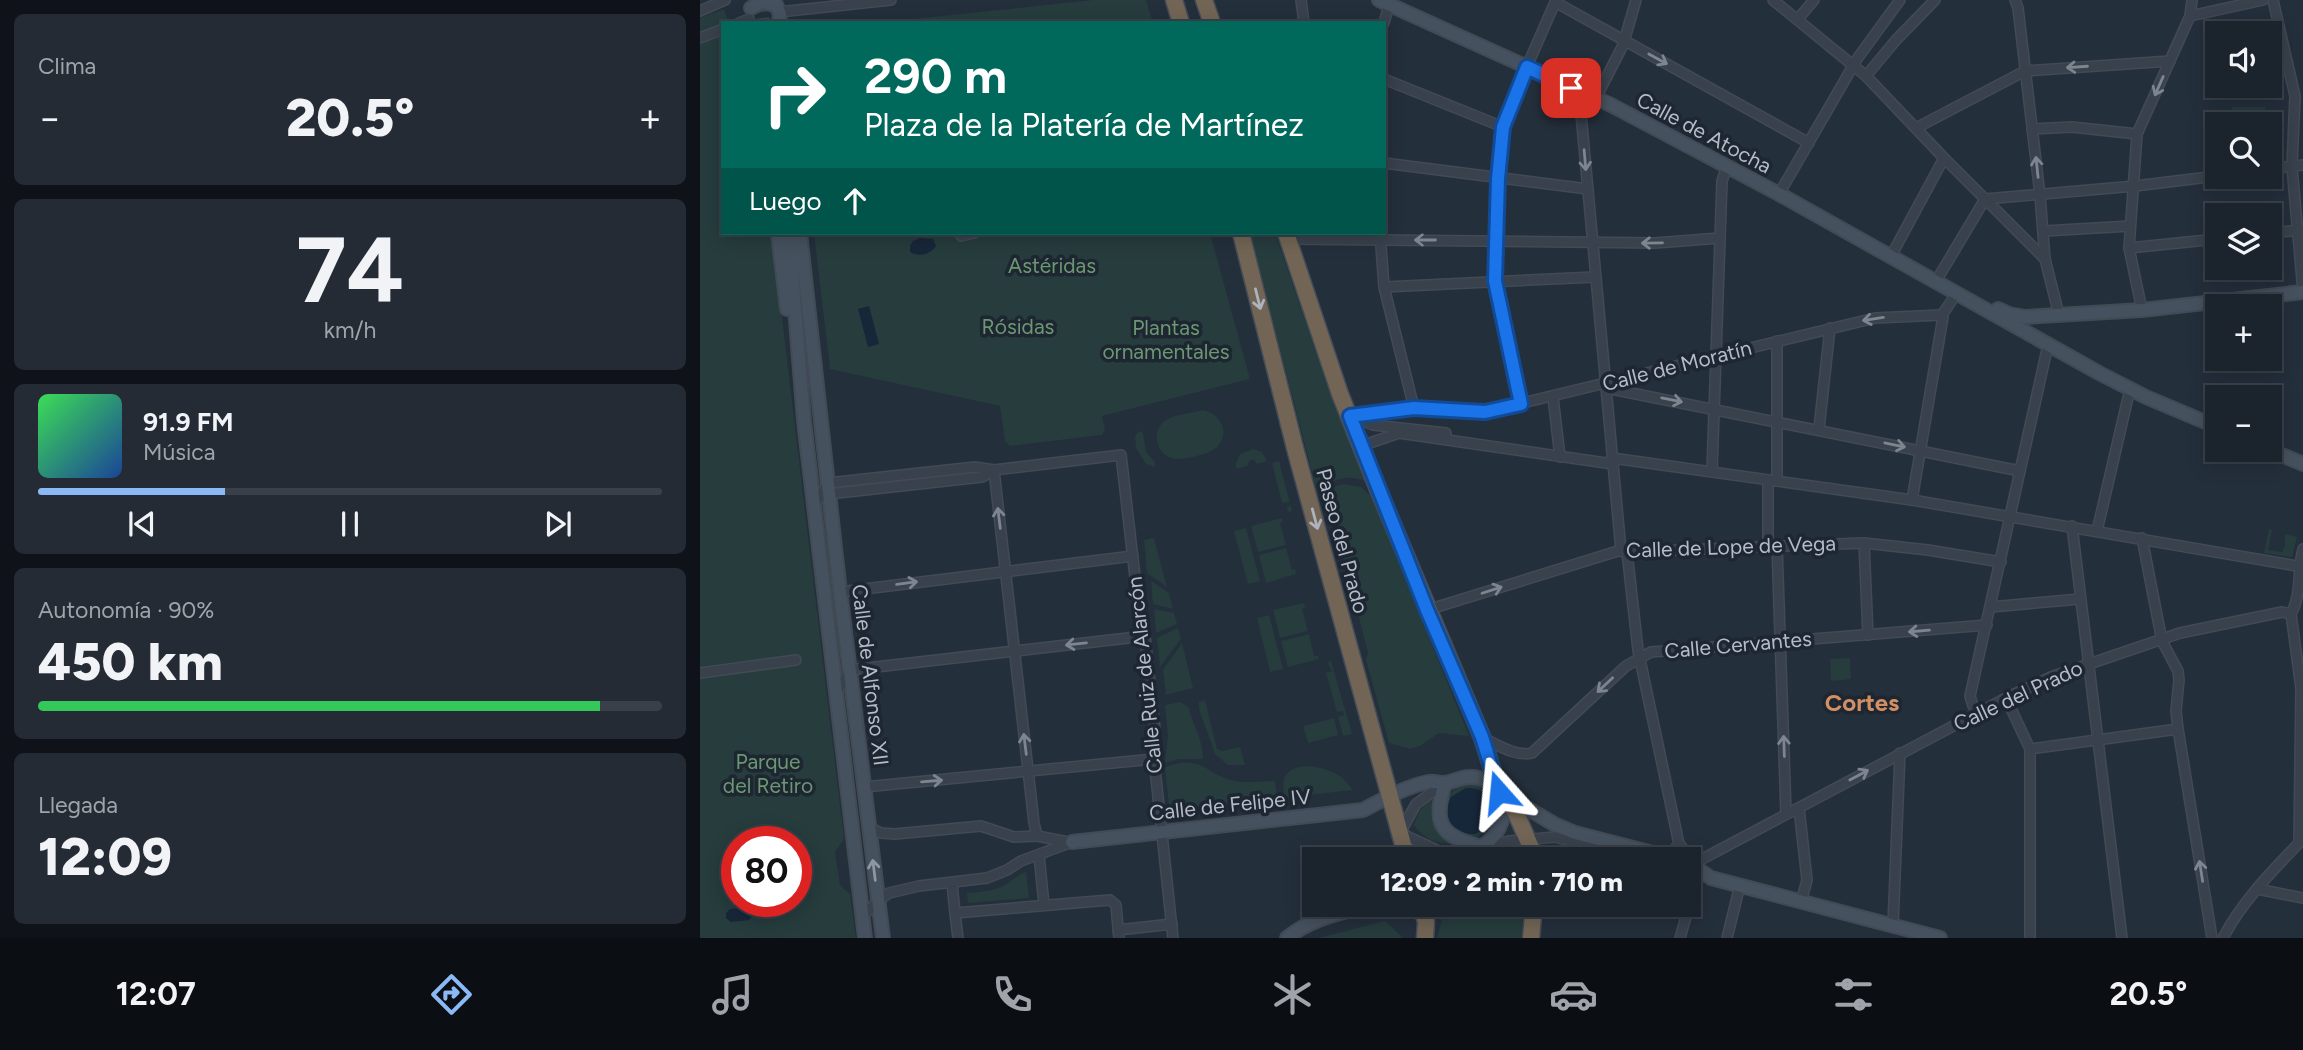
<!DOCTYPE html>
<html lang="es">
<head>
<meta charset="utf-8">
<style>
  :root { --surface:#1b232d; --page:#242b35; --text:#f1f3f6; --muted:#a0a4aa; --line:#394049; --accent:#8bb9f5 }
  body { margin:0; font-family:Figtree,sans-serif; background:var(--page); color:var(--text); height:100vh; display:flex; flex-direction:column; font-size:26px; white-space:nowrap }
  * { box-sizing:border-box; margin:0 }
  p { font-size:23px; color:var(--muted) }
  .icon { flex:none; width:38px; height:38px; fill:none; stroke:currentColor; stroke-width:2; stroke-linecap:round; stroke-linejoin:round }
  .map { position:relative; flex:1; overflow:hidden }
  .side { display:flex; flex-direction:column; gap:14px; padding:14px; background:#0f1319; width:700px }
  .side>* { flex:none }
  .guide { position:absolute; left:21px; top:21px; width:665px; height:214px; border-radius:0px; box-shadow:0 4px 18px #0003,0 0 0 2px var(--line); background:#00695c; color:#fff; overflow:hidden }
  .tools { position:absolute; left:1505px; top:21px; display:grid; gap:14px }
  .tools a { display:grid; place-items:center; width:77px; height:77px; border-radius:0px; background:var(--surface); box-shadow:0 4px 18px #0003,0 0 0 2px var(--line); font-size:35px }
  .speed { position:absolute; left:21px; top:826px; display:flex; gap:14px; font-size:35px; font-weight:700; text-align:center }
  .speed>* { display:grid; place-content:center; width:91px; height:91px; border-radius:50%; background:var(--surface); box-shadow:0 4px 18px #0003,0 0 0 2px var(--line); line-height:1 }
  .speed .limit { border:10px solid #d22; background:#fff; color:#111 }
  .pin { position:absolute; display:grid; place-items:center; width:60px; height:60px; color:#fff; margin:-30px; border-radius:14px; box-shadow:0 4px 10px #0006 }
  .me { position:absolute; width:77px; margin:-38px; rotate:342deg; stroke-linejoin:round; filter:drop-shadow(0 0 5px #0008) }
  .turn { display:flex; align-items:center; gap:24px; height:147px; padding:0 28px; font-size:32px }
  .turn .icon { width:91px; height:91px; stroke-width:2.5 }
  .turn b { display:block; font-size:49px; line-height:60px }
  .then { display:flex; align-items:center; height:66px; padding:0 28px; background:#0003; gap:14px; font-size:26px }
  .big { font-size:52px; font-weight:800; line-height:1.1 }
  .side .tile { flex:1; display:flex; flex-direction:column; justify-content:center; gap:10px; min-width:0; padding:0 24px; border-radius:10px; background:var(--page) }
  .side .dial { align-items:center; gap:0 }
  .dial b { font-size:91px; line-height:1 }
  .song { display:flex; align-items:center; gap:21px }
  .cover { width:84px; height:84px; border-radius:10px; background:linear-gradient(135deg,hsl(130 70% 55%),hsl(220 70% 35%)) }
  .played { height:7px; border-radius:4px; background:linear-gradient(90deg,var(--accent) 30%,var(--line) 30%) }
  .keys { display:flex; justify-content:space-around; direction:ltr }
  .heat { display:flex; justify-content:space-between; align-items:center; font-size:38px; direction:ltr }
  .charge { height:10px; border-radius:5px; background:linear-gradient(90deg,#34c759 90%,var(--line) 0) }
  .trip { position:absolute; left:602px; top:847px; width:399px; height:70px; border-radius:0px; background:var(--surface); box-shadow:0 4px 18px #0003,0 0 0 2px var(--line); font-weight:800; line-height:70px; text-align:center }
  .dock { display:flex; height:112px; justify-content:space-around; align-items:center; background:#0b0e12; color:var(--muted) }
  .dock .icon { width:49px; height:49px }
  .dock .selected { color:var(--accent) }
  .dock b { font-size:32px; color:var(--text) }
  main { display:flex; flex:1; min-height:0 }
  .map>svg:first-child { display:block }
  .green { fill:#263c3d; fill-rule:evenodd }
  .water { fill:#17273a }
  .lines { fill:none; stroke-linecap:round; stroke-linejoin:round }
  .secondary-tunnel { stroke:#394451; stroke-width:12; stroke-dasharray:12 6; stroke-linecap:butt }
  .street-casing { stroke:#414a55; stroke-width:12 }
  .secondary-casing { stroke:#414a55; stroke-width:16 }
  .highway-casing { stroke:#434c57; stroke-width:19 }
  .street { stroke:#38414c; stroke-width:9 }
  .secondary { stroke:#46515f; stroke-width:12 }
  .highway { stroke:#726555; stroke-width:16 }
  .oneway { stroke:#7c8590 }
  .oneway2 { stroke:#acb3bc }
  .oneway3 { stroke:#8d97a3 }
  .route-casing { stroke:#114b97; stroke-width:18 }
  .route { stroke:#1a73e8; stroke-width:12 }
  .labels { text-anchor:middle; stroke-width:7; stroke-linejoin:round; paint-order:stroke }
  .street-label { font-size:21px; fill:#b3bcc8; stroke:#1d2631 }
  .park-label { font-size:21px; fill:#6b9873; stroke:#1d2631 }
  .quarter-label { font-size:24px; font-weight:bold; fill:#d28f64; stroke:#1d2631 }
</style>
</head>
<body>
<main>
<section class="side">
<div class="tile"><p>Clima</p>
<div class="heat"><a>−</a><b class="big">20.5°</b><a>+</a></div>
</div>
<div class="tile dial"><b>74</b><p>km/h</p></div>
<div class="tile">
<div class="song"><i class="cover"></i><div><b>91.9 FM</b><p>Música</p></div></div>
<div class="played"></div>
<div class="keys"><svg class="icon" aria-label="previous" viewBox="0 0 24 24"><path d="M18 5L8 12l10 7zM5 5v14"/></svg><svg class="icon" aria-label="pause" viewBox="0 0 24 24"><path d="M8 5v14M16 5v14"/></svg><svg class="icon" aria-label="next" viewBox="0 0 24 24"><path d="M6 5l10 7-10 7zM19 5v14"/></svg></div>
</div>
<div class="tile"><p>Autonomía · 90%</p><b class="big">450 km</b><div class="charge"></div></div>
<div class="tile"><p>Llegada</p><b class="big">12:09</b></div>
</section>
<div class="map">
<svg width="1603" height="938" viewBox="0 0 1603 938">
  <rect width="100%" height="100%" fill="#242f3c"/>
  <g class="green">
    <path d="M392,0H446L453,23H177Z"/>
    <path d="M24,9L29,23H23V233H72L144,839L135,852L140,885L150,894L156,938H0V18ZM37,842H96V901H37Z"/>
    <path d="M1532,107H1565L1566,118H1532Z"/>
    <path d="M114,233H510L550,379L402,416L405,430L402,435L310,446L305,441L300,406L130,369Z"/>
    <path d="M550,233H575L629,391L666,482C648,473 630,479 618,495Z"/>
    <path d="M503,410C519,413 531,431 518,446C511,454 488,459 478,459C457,459 449,431 466,420C476,414 492,413 503,410Z"/>
    <path d="M439,431L443,433L446,452L455,462V467L446,464L436,448L435,436Z"/>
    <path d="M553,449L562,452L567,461L557,464L554,460H550L547,466L536,469V463L540,454Z"/>
    <path d="M579,461L592,511L588,512L587,507L590,506L589,502L582,503L572,463Z"/>
    <path d="M644,484L661,487L672,497L769,736L739,733L720,746L710,749L689,743L666,660L668,653L631,507H623C627,494 629,487 644,484Z"/>
    <path d="M582,518L583,522L580,523L586,545L558,552L551,526Z"/>
    <path d="M546,528L560,581L548,584L534,531Z"/>
    <path d="M1569,529L1572,530L1568,550L1582,552L1585,546V534L1597,537L1592,557L1564,553Z"/>
    <path d="M454,538L467,587L447,573L444,540Z"/>
    <path d="M586,548L592,570L595,569L596,574L566,583L559,555Z"/>
    <path d="M451,581L469,593L473,609L453,604Z"/>
    <path d="M604,603L605,608L602,609L608,631L580,638L573,610Z"/>
    <path d="M454,609L474,613L477,624L456,633Z"/>
    <path d="M569,615L583,669L570,672L557,618Z"/>
    <path d="M478,628L481,639L460,667L457,638Z"/>
    <path d="M609,634L614,656H618L619,659L588,667L581,641Z"/>
    <path d="M482,643L493,688L466,695L463,670Z"/>
    <path d="M1150,658L1151,679L1131,681L1130,659Z"/>
    <path d="M631,661L652,734L643,736L638,717L644,715L643,711L637,712L626,673L632,671L627,662Z"/>
    <path d="M505,700L517,749L522,751L540,747L545,765H528L515,754L499,709V702Z"/>
    <path d="M481,702L489,708C492,725 504,741 503,759H479L465,763L468,736L465,705Z"/>
    <path d="M634,718L638,735L608,743L603,726Z"/>
    <path d="M479,763C504,760 510,775 531,780C545,784 561,781 575,781L577,797L584,796C584,790 582,783 584,779C592,758 628,767 641,777C646,780 649,786 653,790L474,810L469,806L465,767Z"/>
    <path d="M765,785C782,783 794,792 797,809L792,827L776,837L757,834L745,820C745,802 746,791 765,785ZM766,788L777,789L787,794L794,815C788,831 775,838 759,832L751,797Z"/>
    <path d="M733,800C735,820 736,830 752,844C735,843 724,839 714,825C717,815 722,804 733,800Z"/>
    <path d="M326,872L329,898L268,903L267,893C279,892 296,891 307,884C315,879 315,876 326,872Z"/>
    <path d="M731,905H824L821,938H737L742,920L736,915H731Z"/>
    <path d="M685,921L701,936V938H618Z"/>
  </g>
  <g class="water">
    <path d="M220,238L233,239L236,246C230,255 219,257 210,252V246L213,241Z"/>
    <path d="M169,306L179,344L168,347L158,309Z"/>
    <path d="M766,788C787,787 800,806 789,825L775,834C753,835 741,817 751,797Z"/>
    <path d="M48,907L54,913L49,920L31,922L26,918V913L30,909Z"/>
  </g>
  <g class="lines">
    <path class="secondary-tunnel" d="M61,0L64,23"/>
    <g class="street-casing">
      <g id="street">
        <path d="M601,0L604,23"/>
        <path d="M1073,0L1166,76L1244,158L1345,259L1359,315"/>
        <path d="M1315,0L1318,8L1340,195L1345,259"/>
        <path d="M1573,0L1595,96L1592,167L1603,292"/>
        <path d="M855,2L1109,143"/>
        <path d="M0,11L25,0"/>
        <path d="M79,12L191,0"/>
        <path d="M1490,16L1563,0"/>
        <path d="M1098,19L1114,0"/>
        <path d="M39,23L49,19"/>
        <path d="M684,23L689,5"/>
        <path d="M0,38L23,29"/>
        <path d="M1166,76L1196,40L1235,0"/>
        <path d="M684,79L803,127"/>
        <path d="M879,92L921,551"/>
        <path d="M896,98L923,45L936,0"/>
        <path d="M1216,128L1325,71L1470,61"/>
        <path d="M1332,129L1372,127L1437,134"/>
        <path d="M684,163L888,189"/>
        <path d="M1570,169L1603,165"/>
        <path d="M1079,194L1157,59L1200,0"/>
        <path d="M1344,231L1430,226"/>
        <path d="M680,233L684,287L714,408"/>
        <path d="M1570,233L1601,230"/>
        <path d="M261,236L274,233"/>
        <path d="M588,239L955,243L1020,238"/>
        <path d="M1429,248L1517,239"/>
        <path d="M1191,256L1244,158"/>
        <path d="M1235,283L1285,199L1435,186L1517,176"/>
        <path d="M684,287L895,277"/>
        <path d="M1442,310L1429,248L1437,134L1490,16L1492,0"/>
        <path d="M1242,315L1256,294"/>
        <path d="M1077,341V481"/>
        <path d="M906,384L911,389L1320,471"/>
        <path d="M853,397L860,457"/>
        <path d="M821,404L795,281L798,179L803,127L821,80L856,0"/>
        <path d="M650,416L714,408L785,412L1175,318L1241,315L1243,317L1212,500"/>
        <path d="M665,416L668,423L673,425L746,433"/>
        <path d="M1119,429L1130,328"/>
        <path d="M661,446L699,433L913,464"/>
        <path d="M912,458L1212,500L1603,567"/>
        <path d="M294,470L334,823L337,836"/>
        <path d="M1012,471L1022,181L1027,166"/>
        <path d="M1068,480V546"/>
        <path d="M129,494L282,477L294,470"/>
        <path d="M114,507L128,483L275,467L294,470L421,455L441,629L445,636L455,730L454,759L473,938"/>
        <path d="M1372,526L1422,938"/>
        <path d="M1397,531L1430,389"/>
        <path d="M1442,538L1462,641L1478,671L1479,680L1476,711L1478,729L1512,938"/>
        <path d="M1164,543L1168,635"/>
        <path d="M1077,545L1086,814"/>
        <path d="M927,552L938,650L979,844L968,857"/>
        <path d="M140,592L433,556"/>
        <path d="M1291,607L1380,599"/>
        <path d="M727,610L918,551L927,552L1164,543L1228,550L1301,562"/>
        <path d="M1591,614L1601,688L1599,843"/>
        <path d="M1591,614C1602,594 1597,571 1603,549"/>
        <path d="M0,673L96,660"/>
        <path d="M136,692L143,683L150,670L428,638L433,637L441,629"/>
        <path d="M1306,698L1330,749V938"/>
        <path d="M1279,712L1273,706L1270,696L1348,345"/>
        <path d="M783,738C798,745 816,757 832,753L926,666L951,652L1287,625"/>
        <path d="M1330,749L1478,729"/>
        <path d="M745,783L716,804L700,833L739,851L763,855"/>
        <path d="M164,787L454,759"/>
        <path d="M1099,808L1107,880L1101,902"/>
        <path d="M169,827L181,833L195,834L281,826L314,837L337,836L368,842"/>
        <path d="M979,844L987,853L1003,858"/>
        <path d="M783,847L809,841L855,837L941,859"/>
        <path d="M339,855L344,905"/>
        <path d="M989,866L1306,698L1351,677L1480,633L1582,612L1591,614"/>
        <path d="M989,873L996,881"/>
        <path d="M252,883L255,913"/>
        <path d="M1557,889L1603,898"/>
        <path d="M162,917L178,901L189,893L219,886L287,878L307,870L321,861L372,842"/>
        <path d="M1193,925L1200,753"/>
        <path d="M418,930L472,924"/>
        <path d="M258,938L255,913L410,900L416,905L419,938"/>
        <path d="M980,938L996,881"/>
        <path d="M1027,938L1040,885"/>
        <path d="M1523,938C1542,901 1573,870 1602,840"/>
      </g>
    </g>
    <g class="secondary-casing">
      <g id="secondary">
        <path d="M74,0L80,14L79,23"/>
        <path d="M679,0L911,105L1079,194L1399,373L1446,397L1517,427"/>
        <path d="M51,8L62,2L75,5"/>
        <path d="M78,233L87,309"/>
        <path d="M89,233L104,421L165,938"/>
        <path d="M100,233L140,592L183,938"/>
        <path d="M1298,309L1309,314L1325,317L1442,310L1603,292"/>
        <path d="M1570,450L1603,464"/>
        <path d="M745,783C732,825 741,836 781,847"/>
        <path d="M805,795L854,824L875,833L976,859"/>
        <path d="M372,842L663,810C682,800 707,786 728,782C733,781 739,783 744,783C753,782 761,777 770,777C781,777 792,782 798,791C812,810 799,835 782,847C774,852 765,854 757,859"/>
        <path d="M989,863L1011,878L1240,938"/>
        <path d="M587,938C611,918 643,912 673,905"/>
      </g>
    </g>
    <g class="highway-casing">
      <g id="highway">
        <path d="M474,0L481,23"/>
        <path d="M504,0L512,23"/>
        <path d="M541,233L596,452L707,859"/>
        <path d="M586,233L640,394L678,489L782,737L799,791L815,811L836,859"/>
        <path d="M721,905L726,922L725,938"/>
        <path d="M831,938L834,905"/>
      </g>
    </g>
    <use href="#street" class="street"/>
    <use href="#secondary" class="secondary"/>
    <use href="#highway" class="highway"/>
  </g>
  <defs><path id="oneway-shaft" d="M-6 0H5M1.5-3L5.5 0L1.5 3" fill="none" stroke-width="1.6" stroke-linecap="round" stroke-linejoin="round" transform="scale(1.75)"/></defs>
  <g class="oneway">
    <use href="#oneway-shaft" transform="translate(958 59) rotate(29)"/>
    <use href="#oneway-shaft" transform="translate(1377 67) rotate(176)"/>
    <use href="#oneway-shaft" transform="translate(1459 86) rotate(114)"/>
    <use href="#oneway-shaft" transform="translate(885 160) rotate(85)"/>
    <use href="#oneway-shaft" transform="translate(1337 167) rotate(-96)"/>
    <use href="#oneway-shaft" transform="translate(725 240) rotate(-180)"/>
    <use href="#oneway-shaft" transform="translate(952 243) rotate(179)"/>
    <use href="#oneway-shaft" transform="translate(1173 319) rotate(171)"/>
    <use href="#oneway-shaft" transform="translate(972 400) rotate(11)"/>
    <use href="#oneway-shaft" transform="translate(1195 445) rotate(12)"/>
    <use href="#oneway-shaft" transform="translate(299 518) rotate(-97)"/>
    <use href="#oneway-shaft" transform="translate(207 583) rotate(-8)"/>
    <use href="#oneway-shaft" transform="translate(792 590) rotate(-18)"/>
    <use href="#oneway-shaft" transform="translate(1219 631) rotate(175)"/>
    <use href="#oneway-shaft" transform="translate(376 644) rotate(174)"/>
    <use href="#oneway-shaft" transform="translate(905 685) rotate(137)"/>
    <use href="#oneway-shaft" transform="translate(325 744) rotate(-97)"/>
    <use href="#oneway-shaft" transform="translate(1084 746) rotate(-92)"/>
    <use href="#oneway-shaft" transform="translate(1159 775) rotate(-28)"/>
    <use href="#oneway-shaft" transform="translate(232 781) rotate(-5)"/>
    <use href="#oneway-shaft" transform="translate(1501 871) rotate(-99)"/>
  </g>
  <g class="oneway2">
    <use href="#oneway-shaft" transform="translate(558 299) rotate(76)"/>
    <use href="#oneway-shaft" transform="translate(615 519) rotate(75)"/>
  </g>
  <use class="oneway3" href="#oneway-shaft" transform="translate(174 870) rotate(-97)"/>
  <g class="lines">
    <g class="route-casing">
      <path id="route" d="M799,792L782,737L727,610L650,416L714,408L785,412L821,404L795,281L798,179L803,127L827,67L871,88"/>
    </g>
    <use href="#route" class="route"/>
  </g>
  <g class="labels">
    <g class="street-label">
      <text transform="translate(1004 133) rotate(28)" y="7">Calle de Atocha</text>
      <text transform="translate(977 366) rotate(-14)" y="7">Calle de Moratín</text>
      <text transform="translate(642 541) rotate(75)" y="7">Paseo del Prado</text>
      <text transform="translate(1031 547) rotate(-2)" y="7">Calle de Lope de Vega</text>
      <text transform="translate(1038 645) rotate(-5)" y="7">Calle Cervantes</text>
      <text transform="translate(170 675) rotate(83)" y="7">Calle de Alfonso XII</text>
      <text transform="translate(445 675) rotate(-96)" y="7">Calle Ruiz de Alarcón</text>
      <text transform="translate(1318 696) rotate(-25)" y="7">Calle del Prado</text>
      <text transform="translate(530 805) rotate(-6)" y="7">Calle de Felipe IV</text>
    </g>
    <g class="park-label">
      <text x="352" y="273">Astéridas</text>
      <text x="318" y="334">Rósidas</text>
      <text x="466" y="335">Plantas<tspan x="466" dy="24">ornamentales</tspan></text>
      <text x="68" y="769">Parque<tspan x="68" dy="24">del Retiro</tspan></text>
    </g>
    <g class="quarter-label">
      <text x="1162" y="711">Cortes</text>
    </g>
  </g>
</svg>
<div class="tools">
<a><svg class="icon" aria-label="sound" viewBox="0 0 24 24"><path d="M4 9h4l5-4v14l-5-4H4zM17 9q2 3 0 6"/></svg></a>
<a><svg class="icon" aria-label="search" viewBox="0 0 24 24"><circle cx="10" cy="10" r="6"/><path d="M15 15l6 6"/></svg></a>
<a><svg class="icon" aria-label="layers" viewBox="0 0 24 24"><path d="M12 4l9 5-9 5-9-5zM3 14l9 5 9-5"/></svg></a>
<a>+</a>
<a>−</a>
</div>
<div class="speed"><div class="limit">80</div></div>
<div class="pin" style="left:871px;top:88px;background:#d93025"><svg class="icon" aria-label="arrive" viewBox="0 0 24 24"><path d="M6 21V4h12l-3 4 3 4H6"/></svg></div>
<svg class="me" style="left:799px;top:792px" viewBox="-20 -20 40 40"><path d="M0-17L14 15 0 8-14 15z" fill="#1a73e8" stroke="#fff" stroke-width="4"/></svg>
<div class="trip">12:09 · 2 min · 710 m</div>
<div class="guide">
<div class="turn"><svg class="icon" aria-label="right" viewBox="0 0 24 24"><path d="M7 20v-9h11M14 6l5 5-5 5"/></svg><div><b>290 m</b>Plaza de la Platería de Martínez</div></div>
<div class="then">Luego<svg class="icon" aria-label="ahead" viewBox="0 0 24 24"><path d="M12 20V5M6 11l6-6 6 6"/></svg></div>
</div>
</div>
</main>
<nav class="dock">
<b>12:07</b>
<svg class="icon selected" aria-label="directions" viewBox="0 0 24 24"><path d="M12 3l9 9-9 9-9-9zM9 14v-3h6M13 9l2 2-2 2"/></svg>
<svg class="icon" aria-label="music" viewBox="0 0 24 24"><path d="M9 18V5l10-2v13"/><circle cx="6" cy="18" r="3"/><circle cx="16" cy="16" r="3"/></svg>
<svg class="icon" aria-label="phone" viewBox="0 0 24 24"><path d="M5 4h4l2 5-3 2q2 4 5 5l2-3 5 2v4C11 20 4 13 5 4z"/></svg>
<svg class="icon" aria-label="climate" viewBox="0 0 24 24"><path d="M12 3v18M4 7l16 10M4 17L20 7"/></svg>
<svg class="icon" aria-label="car" viewBox="0 0 24 24"><path d="M5 17H2v-5l4-1 3-4h7l3 4 3 1v5h-3M9 17h6M6 11h13"/><circle cx="7" cy="17" r="2"/><circle cx="17" cy="17" r="2"/></svg>
<svg class="icon" aria-label="filters" viewBox="0 0 24 24"><path d="M4 7h16M4 17h16"/><circle cx="9" cy="7" r="2"/><circle cx="15" cy="17" r="2"/></svg>
<b>20.5°</b>
</nav>
</body>
</html>
